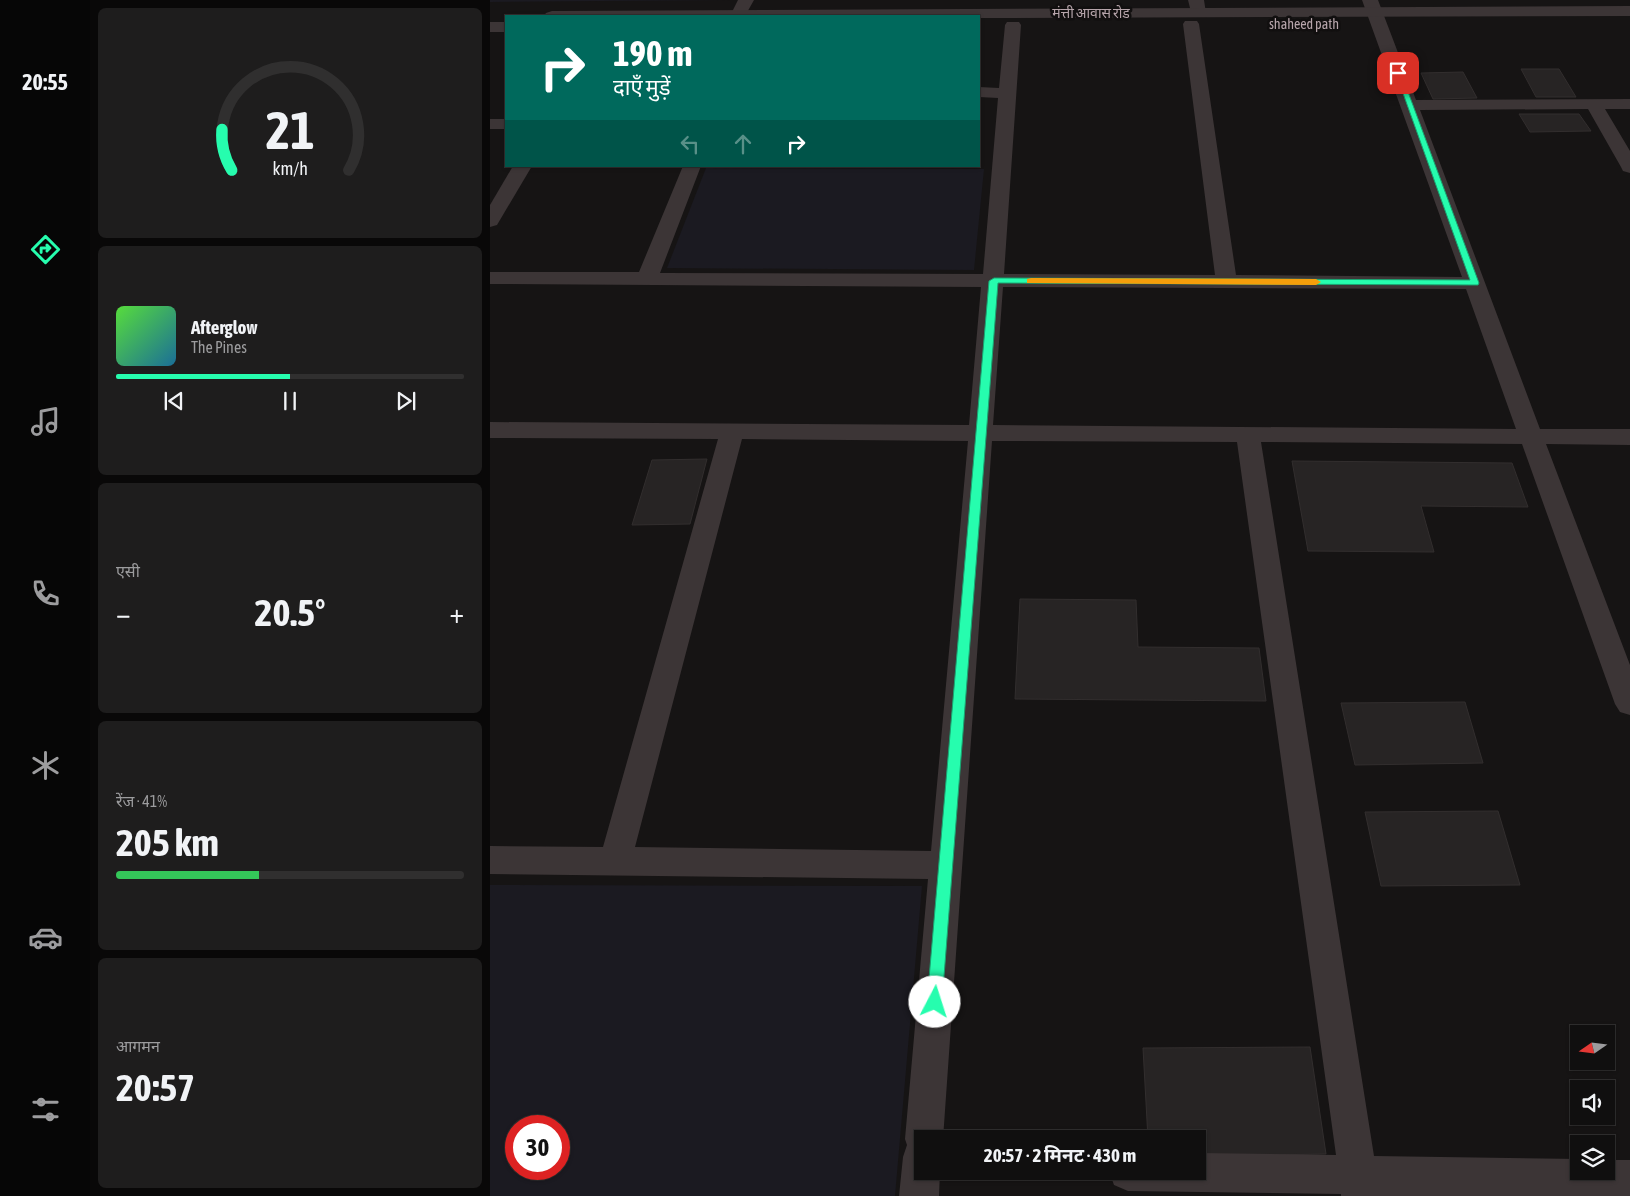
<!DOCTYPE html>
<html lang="hi">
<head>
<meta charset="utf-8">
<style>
  :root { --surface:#100f0f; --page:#1e1d1d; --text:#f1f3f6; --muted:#9c9c9e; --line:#302f2f; --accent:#26fdae }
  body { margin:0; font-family:"Asap Condensed","Noto Sans Devanagari",sans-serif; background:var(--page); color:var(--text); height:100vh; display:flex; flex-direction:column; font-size:19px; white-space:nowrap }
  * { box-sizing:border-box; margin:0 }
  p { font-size:16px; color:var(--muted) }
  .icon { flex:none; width:28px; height:28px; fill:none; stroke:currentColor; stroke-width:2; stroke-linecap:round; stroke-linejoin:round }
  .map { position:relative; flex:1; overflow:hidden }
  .details { display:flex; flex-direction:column; gap:8px; padding:8px; background:#090808; width:400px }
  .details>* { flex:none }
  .hud { position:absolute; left:15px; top:15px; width:475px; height:152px; border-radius:0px; box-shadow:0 1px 4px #0004,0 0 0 1px var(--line); background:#00695c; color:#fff; overflow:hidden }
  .needle { width:32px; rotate:256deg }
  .controls { position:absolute; left:1080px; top:1025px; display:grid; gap:10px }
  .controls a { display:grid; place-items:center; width:45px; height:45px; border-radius:0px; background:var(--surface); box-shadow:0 1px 4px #0004,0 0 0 1px var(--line); font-size:25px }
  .speed { position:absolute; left:15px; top:1115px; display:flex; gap:10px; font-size:25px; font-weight:700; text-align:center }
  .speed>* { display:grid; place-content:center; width:65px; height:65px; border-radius:50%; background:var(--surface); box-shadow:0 1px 4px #0004,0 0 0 1px var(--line); line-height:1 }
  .speed .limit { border:8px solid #d22; background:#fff; color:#111 }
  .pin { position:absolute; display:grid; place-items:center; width:42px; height:42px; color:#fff; margin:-21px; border-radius:10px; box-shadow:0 2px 8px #0006 }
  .me { position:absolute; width:55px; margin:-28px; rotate:5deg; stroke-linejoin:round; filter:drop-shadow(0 0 4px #0008) }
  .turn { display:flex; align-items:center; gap:18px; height:105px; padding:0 25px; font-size:22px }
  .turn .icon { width:65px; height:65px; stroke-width:2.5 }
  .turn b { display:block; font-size:35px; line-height:42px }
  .lanes { display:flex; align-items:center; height:48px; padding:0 25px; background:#0003; justify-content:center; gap:25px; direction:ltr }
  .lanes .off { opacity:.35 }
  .big { font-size:38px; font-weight:700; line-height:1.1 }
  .details .widget { flex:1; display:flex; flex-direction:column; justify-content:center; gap:8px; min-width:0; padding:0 18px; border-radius:8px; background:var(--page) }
  .details .dial { align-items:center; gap:0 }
  .dial svg { height:130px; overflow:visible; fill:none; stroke:var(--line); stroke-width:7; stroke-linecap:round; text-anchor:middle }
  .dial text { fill:var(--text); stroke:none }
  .song { display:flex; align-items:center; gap:15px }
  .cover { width:60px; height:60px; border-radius:8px; background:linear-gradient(135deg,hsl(110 70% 55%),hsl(200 70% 35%)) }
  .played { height:5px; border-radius:2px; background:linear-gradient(90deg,var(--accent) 50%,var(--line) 50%) }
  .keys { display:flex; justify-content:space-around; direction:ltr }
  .heat { display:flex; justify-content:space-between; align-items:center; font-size:28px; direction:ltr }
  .charge { height:8px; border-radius:4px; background:linear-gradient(90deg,#34c759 41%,var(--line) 0) }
  .trip { position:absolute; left:424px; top:1130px; width:292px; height:50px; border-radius:0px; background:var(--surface); box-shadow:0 1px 4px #0004,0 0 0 1px var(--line); font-weight:700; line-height:50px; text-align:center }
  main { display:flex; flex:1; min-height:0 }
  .tabs { display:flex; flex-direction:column; width:90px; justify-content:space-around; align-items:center; background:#060606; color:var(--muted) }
  .tabs .icon { width:35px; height:35px }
  .tabs .active { color:var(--accent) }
  .tabs b { font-size:22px; color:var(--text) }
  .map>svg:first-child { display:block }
  .green { fill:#1b1a21; fill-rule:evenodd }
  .building { fill:#272424; stroke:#322e2e }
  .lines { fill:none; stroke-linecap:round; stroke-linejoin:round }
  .minor { fill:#3c3536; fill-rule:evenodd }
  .tertiary { fill:#3c3536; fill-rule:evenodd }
  .route { fill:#26fdae; stroke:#19a471 }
  .slow { fill:#f59e0b }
  .labels { text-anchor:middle; stroke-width:5; stroke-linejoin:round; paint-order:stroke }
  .far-street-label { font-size:14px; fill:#b7a5ab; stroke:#110f0f }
</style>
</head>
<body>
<main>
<nav class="tabs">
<b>20:55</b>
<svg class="icon active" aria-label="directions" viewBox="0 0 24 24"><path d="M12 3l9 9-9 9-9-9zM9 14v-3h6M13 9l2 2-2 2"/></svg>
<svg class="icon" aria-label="music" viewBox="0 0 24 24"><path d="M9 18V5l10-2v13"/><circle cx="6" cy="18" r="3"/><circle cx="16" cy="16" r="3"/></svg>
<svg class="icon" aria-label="phone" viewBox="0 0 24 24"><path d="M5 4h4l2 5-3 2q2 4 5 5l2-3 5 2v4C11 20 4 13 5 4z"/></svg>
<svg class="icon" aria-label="climate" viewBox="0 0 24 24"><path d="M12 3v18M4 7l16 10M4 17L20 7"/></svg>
<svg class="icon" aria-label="car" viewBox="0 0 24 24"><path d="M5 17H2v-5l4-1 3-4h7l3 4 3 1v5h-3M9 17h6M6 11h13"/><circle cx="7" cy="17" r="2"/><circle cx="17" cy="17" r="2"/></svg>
<svg class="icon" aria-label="filters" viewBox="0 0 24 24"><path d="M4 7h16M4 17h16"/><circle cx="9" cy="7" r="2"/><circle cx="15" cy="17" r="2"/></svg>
</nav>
<section class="details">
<div class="widget dial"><svg viewBox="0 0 100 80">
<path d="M14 69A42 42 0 1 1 86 69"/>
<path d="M14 69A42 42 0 0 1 8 44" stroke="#26fdae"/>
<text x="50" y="56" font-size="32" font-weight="700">21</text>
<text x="50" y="72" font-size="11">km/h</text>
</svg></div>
<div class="widget">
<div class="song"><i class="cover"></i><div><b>Afterglow</b><p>The Pines</p></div></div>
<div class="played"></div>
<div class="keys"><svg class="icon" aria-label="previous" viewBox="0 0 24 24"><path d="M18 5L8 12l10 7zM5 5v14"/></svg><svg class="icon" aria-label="pause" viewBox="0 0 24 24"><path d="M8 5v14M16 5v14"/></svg><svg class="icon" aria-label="next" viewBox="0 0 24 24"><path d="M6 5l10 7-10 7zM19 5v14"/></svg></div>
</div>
<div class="widget"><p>एसी</p>
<div class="heat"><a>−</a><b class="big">20.5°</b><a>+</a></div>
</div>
<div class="widget"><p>रेंज · 41%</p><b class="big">205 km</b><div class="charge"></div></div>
<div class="widget"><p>आगमन</p><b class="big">20:57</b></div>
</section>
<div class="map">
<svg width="1140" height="1196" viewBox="0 0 1140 1196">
  <rect width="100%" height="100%" fill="#161414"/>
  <g class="green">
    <path d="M0,0H241L0,2Z"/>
    <path d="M216,168L494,169L484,270L177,268Z"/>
    <path d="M0,885L432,886L405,1196H0ZM26,1126H69V1169H26Z"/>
  </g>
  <g class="building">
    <path d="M1031,69H1069L1086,97H1046Z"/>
    <path d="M973,72L987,98L943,99L931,73Z"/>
    <path d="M1029,114H1089L1101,131L1040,132Z"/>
    <path d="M217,459L200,524L142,525L162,460Z"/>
    <path d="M802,461L1022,463L1038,507L931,506L944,552L818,551Z"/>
    <path d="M530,599L646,600L648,647L769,648L776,701L525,699Z"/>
    <path d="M975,702L993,763L865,765L851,703Z"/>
    <path d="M1008,811L1030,885L891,886L875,812Z"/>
    <path d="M820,1047L836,1154L708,1156V1139H658L653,1048Z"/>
  </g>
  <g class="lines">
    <g class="minor">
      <path d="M248,0H264L255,16H243L241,14Z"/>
      <path d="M698,0H714L716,13L714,16H702Z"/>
      <path d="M872,0H888L926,100L1140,99V109H1115L1140,151V173L1133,171L1131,167L1098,109L930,110L1050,429H1140V445L1056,444L1140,665V715L1130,712L1125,704L1032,444L771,442L884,1156L1089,1159V1171H1116V1160H1140V1196H851V1194L638,1191L624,1185L619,1171H708V1153L846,1155L747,442L502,441L453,1139H432V1171H450L449,1196H409L413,1157L417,1145L415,1139L438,879L0,874V846L113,847L228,439L0,438V422L479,425L491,287L0,284V272H149L193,166H211L170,273L493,274L508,98L489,97V87L509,88L515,25L517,22H529L531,25L514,274L725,275L693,24L695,21H707L709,24L746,275L972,277ZM513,287L976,289L1026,429L503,425ZM252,439L478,441L441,851L145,847Z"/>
      <rect x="0" y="119" width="16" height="10"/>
      <path d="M23,166H42L7,225L0,227V205Z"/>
    </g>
    <g class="tertiary">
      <path d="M1140,6V16L489,18V16H54L56,13L62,11Z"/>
      <rect x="0" y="22" width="16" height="10"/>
    </g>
  </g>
  <path class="route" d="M905,71L911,73L989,283L988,285L508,283L452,1002L450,1007L445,1009L440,1007L437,1002L499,281L504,278L980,280Z"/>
  <path class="slow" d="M541,278L826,279L831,282L826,285L537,283V279Z"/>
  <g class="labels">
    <g class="far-street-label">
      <text x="601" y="18">मंत्ती आवास रोड</text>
      <text x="814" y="29">shaheed path</text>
    </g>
  </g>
</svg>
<div class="controls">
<a><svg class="needle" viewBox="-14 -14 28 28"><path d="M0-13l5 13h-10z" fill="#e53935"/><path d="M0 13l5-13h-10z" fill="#9c9c9e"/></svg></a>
<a><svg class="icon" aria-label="sound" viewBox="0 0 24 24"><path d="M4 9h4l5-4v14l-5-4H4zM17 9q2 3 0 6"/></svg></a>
<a><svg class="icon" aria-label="layers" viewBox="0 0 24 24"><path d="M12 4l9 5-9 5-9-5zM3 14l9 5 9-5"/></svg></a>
</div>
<div class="speed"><div class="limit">30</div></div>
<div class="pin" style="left:908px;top:73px;background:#d93025"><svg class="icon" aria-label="arrive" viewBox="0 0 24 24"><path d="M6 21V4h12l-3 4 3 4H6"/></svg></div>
<svg class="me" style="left:445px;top:1002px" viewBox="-20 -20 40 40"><circle r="19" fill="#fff"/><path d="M0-13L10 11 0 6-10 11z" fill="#26fdae"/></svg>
<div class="trip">20:57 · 2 मिनट · 430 m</div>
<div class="hud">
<div class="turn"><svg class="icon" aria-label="right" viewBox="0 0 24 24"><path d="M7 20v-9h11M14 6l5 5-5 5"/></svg><div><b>190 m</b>दाएँ मुड़ें</div></div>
<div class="lanes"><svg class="icon off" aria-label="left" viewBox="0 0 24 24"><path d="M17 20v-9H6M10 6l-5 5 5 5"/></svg><svg class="icon off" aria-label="ahead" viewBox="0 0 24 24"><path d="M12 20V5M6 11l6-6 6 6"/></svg><svg class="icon" aria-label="right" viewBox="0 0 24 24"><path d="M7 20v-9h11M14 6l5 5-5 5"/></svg></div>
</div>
</div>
</main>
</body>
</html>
